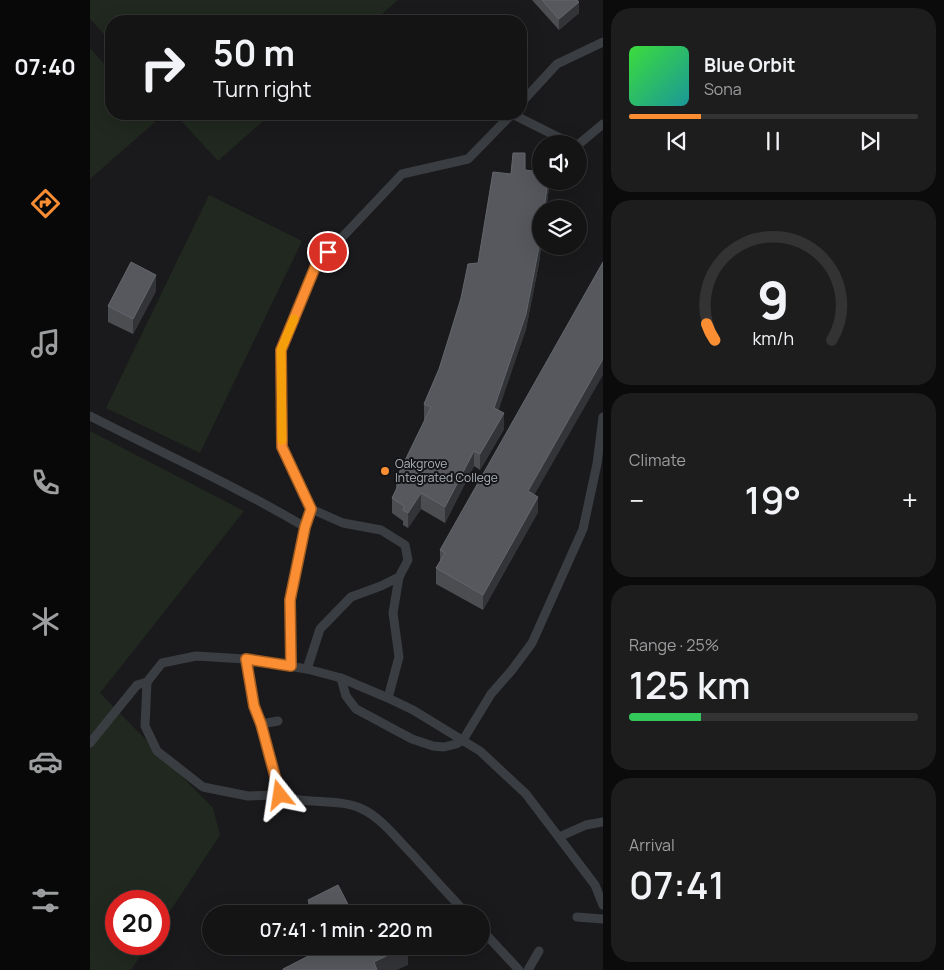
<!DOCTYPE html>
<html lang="en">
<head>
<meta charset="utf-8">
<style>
  :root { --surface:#141415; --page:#1d1d1e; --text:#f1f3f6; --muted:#9d9ea0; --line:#333334; --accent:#fb8e32 }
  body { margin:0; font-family:Manrope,sans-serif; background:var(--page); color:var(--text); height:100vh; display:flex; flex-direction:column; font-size:19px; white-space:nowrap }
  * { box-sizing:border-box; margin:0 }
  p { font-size:16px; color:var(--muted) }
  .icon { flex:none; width:28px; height:28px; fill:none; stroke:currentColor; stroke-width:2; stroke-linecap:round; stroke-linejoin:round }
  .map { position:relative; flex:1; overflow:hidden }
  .sheet { display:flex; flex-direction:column; gap:8px; padding:8px; background:#0b0b0c; width:341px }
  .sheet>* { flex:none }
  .banner { position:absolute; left:15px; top:15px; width:422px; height:105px; border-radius:20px; box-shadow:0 5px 20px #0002,0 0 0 1px var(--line); background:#141415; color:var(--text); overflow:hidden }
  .fabs { position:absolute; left:442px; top:135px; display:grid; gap:10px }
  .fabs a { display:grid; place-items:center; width:55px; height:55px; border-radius:50%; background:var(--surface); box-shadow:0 5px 20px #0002,0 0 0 1px var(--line); font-size:25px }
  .speed { position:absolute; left:15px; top:890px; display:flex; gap:10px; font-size:25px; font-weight:700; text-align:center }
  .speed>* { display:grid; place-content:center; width:65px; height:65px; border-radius:50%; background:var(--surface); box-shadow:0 5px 20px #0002,0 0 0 1px var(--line); line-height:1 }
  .speed .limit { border:8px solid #d22; background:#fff; color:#111 }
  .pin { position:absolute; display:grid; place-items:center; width:42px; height:42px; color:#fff; margin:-21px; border:2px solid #fff; border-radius:50%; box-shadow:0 1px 5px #0007 }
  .me { position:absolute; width:55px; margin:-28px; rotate:345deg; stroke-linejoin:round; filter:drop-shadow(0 0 4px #0008) }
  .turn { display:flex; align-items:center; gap:18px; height:105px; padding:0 25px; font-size:22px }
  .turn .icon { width:65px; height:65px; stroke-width:2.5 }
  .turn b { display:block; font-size:35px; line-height:42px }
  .big { font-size:38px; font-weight:600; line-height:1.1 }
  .sheet .tile { flex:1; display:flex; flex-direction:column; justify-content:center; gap:8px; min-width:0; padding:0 18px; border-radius:20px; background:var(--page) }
  .sheet .dial { align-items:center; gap:0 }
  .dial svg { height:130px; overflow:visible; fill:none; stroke:var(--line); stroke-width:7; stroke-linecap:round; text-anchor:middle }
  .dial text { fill:var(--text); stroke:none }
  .song { display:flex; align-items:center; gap:15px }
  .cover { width:60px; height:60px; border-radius:8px; background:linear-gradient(135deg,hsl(120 70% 55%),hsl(180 70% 35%)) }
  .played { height:5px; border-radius:2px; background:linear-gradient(90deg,var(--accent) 25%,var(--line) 25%) }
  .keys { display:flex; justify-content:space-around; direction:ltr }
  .heat { display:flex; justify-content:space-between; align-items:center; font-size:28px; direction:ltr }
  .charge { height:8px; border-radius:4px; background:linear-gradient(90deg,#34c759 25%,var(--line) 0) }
  .trip { position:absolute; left:112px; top:905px; width:288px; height:50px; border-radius:25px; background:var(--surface); box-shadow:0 5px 20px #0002,0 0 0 1px var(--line); font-weight:600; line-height:50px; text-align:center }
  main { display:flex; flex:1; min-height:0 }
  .tabs { display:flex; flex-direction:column; width:90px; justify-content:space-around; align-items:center; background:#080808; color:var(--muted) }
  .tabs .icon { width:35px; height:35px }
  .tabs .on { color:var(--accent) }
  .tabs b { font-size:22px; color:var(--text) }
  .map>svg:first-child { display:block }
  .green { fill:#20281f }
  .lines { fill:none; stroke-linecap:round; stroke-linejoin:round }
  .service { stroke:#3a3d41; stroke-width:9 }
  .wall { fill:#4b4d51 }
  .shaded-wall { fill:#333437 }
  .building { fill:#56585d; stroke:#63666c }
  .route-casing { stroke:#a35c20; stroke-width:12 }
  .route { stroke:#fb8e32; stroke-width:9 }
  .slow { stroke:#f59e0b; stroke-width:9 }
  .poi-dot { fill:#fb8e32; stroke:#151517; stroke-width:2 }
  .labels { text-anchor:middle; stroke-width:4; stroke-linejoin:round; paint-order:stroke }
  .poi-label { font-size:12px; fill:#acb4bc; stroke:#151517; text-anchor:start }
</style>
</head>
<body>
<main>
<nav class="tabs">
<b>07:40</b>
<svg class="icon on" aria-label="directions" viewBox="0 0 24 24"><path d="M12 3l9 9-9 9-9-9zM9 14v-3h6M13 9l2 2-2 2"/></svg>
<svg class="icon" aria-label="music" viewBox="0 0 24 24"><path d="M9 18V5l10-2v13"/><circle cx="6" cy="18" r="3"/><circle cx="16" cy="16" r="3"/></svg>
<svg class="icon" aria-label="phone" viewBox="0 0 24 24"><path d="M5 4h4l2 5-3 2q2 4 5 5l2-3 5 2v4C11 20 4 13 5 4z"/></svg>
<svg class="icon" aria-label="climate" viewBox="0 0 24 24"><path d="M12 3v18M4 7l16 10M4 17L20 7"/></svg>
<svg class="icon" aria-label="car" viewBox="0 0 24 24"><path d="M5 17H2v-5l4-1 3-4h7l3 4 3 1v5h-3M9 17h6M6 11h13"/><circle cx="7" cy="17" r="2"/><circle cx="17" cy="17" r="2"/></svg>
<svg class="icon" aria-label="filters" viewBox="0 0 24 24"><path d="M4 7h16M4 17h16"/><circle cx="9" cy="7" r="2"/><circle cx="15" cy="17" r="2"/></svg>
</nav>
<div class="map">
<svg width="513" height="970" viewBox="0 0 513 970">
  <rect width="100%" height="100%" fill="#1a1a1c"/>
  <g class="green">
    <path d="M0,0H308L284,21H21V42L0,19Z"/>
    <path d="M0,48L21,72V114H57L65,122L0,179Z"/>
    <path d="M85,114H181L128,161Z"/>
    <path d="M119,195L212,241L110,453L16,408Z"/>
    <path d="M0,431L154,511L10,693L123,808L130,835L69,928V901H26V944H58L41,970H0Z"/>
  </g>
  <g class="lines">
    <g class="service">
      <path d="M431,103L467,64L513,42"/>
      <path d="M422,114L482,144"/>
      <path d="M489,144L513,124"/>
      <path d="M0,416C72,453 146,486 215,527"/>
      <path d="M155,659L164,706L171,724L190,795C215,805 246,798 270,808C291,817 306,838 322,854C340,874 358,894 377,914"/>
      <path d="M201,666L199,600L215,527L221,509L193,447L191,351L226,265L312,174L378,159L422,114"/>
      <path d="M217,669L230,629L261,597L291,586L309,577L318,560L315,545L291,530L253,523L221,509"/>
      <path d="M251,678L256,696L266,709L322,739L343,746L354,747L366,744L373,740L401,694L422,670L442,643L493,529L507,464L513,417"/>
      <path d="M57,682L55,726L67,751L113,787L158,796L190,795"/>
      <path d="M298,698L309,657L303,613L309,577"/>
      <path d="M171,724L188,721"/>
      <path d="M0,743L47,685L57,682L72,663L106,656L155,659L217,669L251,678L298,698L323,710L390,751L436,794L505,885L513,905"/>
      <path d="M469,837L496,825L513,822"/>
      <path d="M487,917L513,919"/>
      <path d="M391,929L429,970"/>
      <path d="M438,970L449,951"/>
    </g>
  </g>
  <g class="wall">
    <path d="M442,0H487L489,13L469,30Z"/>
    <path d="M435,170L459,181V188L449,263L436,329L408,410L414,429L390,470L384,466L355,523L331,509L318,528L313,525V521L302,513V498L306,489V479L335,420L334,419V404L349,369L421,174Z"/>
    <path d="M66,291L43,334L18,322V306Z"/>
    <path d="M445,494L448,512L393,610L346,584V568L350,562V550Z"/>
    <path d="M218,900L263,914H218Z"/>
  </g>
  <g class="shaded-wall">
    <path d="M489,2V13L469,30V19Z"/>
    <path d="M458,181H459V188L456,209H454Z"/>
    <path d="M451,230V246L449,263L436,329L404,424V408Z"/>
    <path d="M66,275V291L43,334V319Z"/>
    <path d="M513,359V375L438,506V491Z"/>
    <path d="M414,413V429L390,470V454Z"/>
    <path d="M384,451V466L355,523V507Z"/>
    <path d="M331,493V509L318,528V513Z"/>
    <path d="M448,497V512L393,610V595Z"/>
    <path d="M316,946H318V965L307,970H284V962Z"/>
  </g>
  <g class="building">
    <path d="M452,0H487L489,2L469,19Z"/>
    <path d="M423,153H435V170L451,172V181H458L454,209H451V230L449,247L436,314L404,408L414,413L390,454L384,451L355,507L331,493L318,513L313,510L314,506L302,498L311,480L306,479L341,407L334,404L349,369L360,334L371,298L378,264L388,263L403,172L421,174Z"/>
    <path d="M41,262L66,275L43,319L18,306Z"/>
    <path d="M513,262V359L438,491L448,497L393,595L346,568L355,553L350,550Z"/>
    <path d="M248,885L263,914H225L218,900Z"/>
    <path d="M238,946H316L284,962L287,970H193V969Z"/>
  </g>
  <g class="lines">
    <g class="route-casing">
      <path id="route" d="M190,795L171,724L164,706L156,659L201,666L200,600L215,527L221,509L192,447L191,350L226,265L238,252"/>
    </g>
    <use href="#route" class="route"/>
    <path class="slow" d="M192,440L191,350L204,319"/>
  </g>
  <circle class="poi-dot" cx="295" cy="471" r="5"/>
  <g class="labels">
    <g class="poi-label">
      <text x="305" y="468">Oakgrove<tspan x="305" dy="14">Integrated College</tspan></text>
    </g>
  </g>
</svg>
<div class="fabs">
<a><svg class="icon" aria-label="sound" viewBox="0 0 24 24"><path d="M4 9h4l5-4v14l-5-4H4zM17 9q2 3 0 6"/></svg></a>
<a><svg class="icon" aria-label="layers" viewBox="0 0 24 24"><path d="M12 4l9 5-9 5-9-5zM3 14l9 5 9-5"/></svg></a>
</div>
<div class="speed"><div class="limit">20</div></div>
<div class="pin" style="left:238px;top:252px;background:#d93025"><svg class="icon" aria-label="arrive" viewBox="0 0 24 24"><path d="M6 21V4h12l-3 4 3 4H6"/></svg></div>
<svg class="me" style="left:190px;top:795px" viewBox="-20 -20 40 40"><path d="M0-17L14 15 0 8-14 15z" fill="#fb8e32" stroke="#fff" stroke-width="4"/></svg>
<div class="trip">07:41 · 1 min · 220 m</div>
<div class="banner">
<div class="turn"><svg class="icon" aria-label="right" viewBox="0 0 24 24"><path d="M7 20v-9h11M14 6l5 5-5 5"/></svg><div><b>50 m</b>Turn right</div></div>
</div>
</div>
<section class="sheet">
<div class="tile">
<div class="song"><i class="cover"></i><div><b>Blue Orbit</b><p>Sona</p></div></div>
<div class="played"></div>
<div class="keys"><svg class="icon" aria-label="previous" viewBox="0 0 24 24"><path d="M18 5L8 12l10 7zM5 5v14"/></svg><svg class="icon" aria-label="pause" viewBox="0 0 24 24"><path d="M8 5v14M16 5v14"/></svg><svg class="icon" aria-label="next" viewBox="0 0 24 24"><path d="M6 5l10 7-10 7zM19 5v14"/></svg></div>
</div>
<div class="tile dial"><svg viewBox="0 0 100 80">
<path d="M14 69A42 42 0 1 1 86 69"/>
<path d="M14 69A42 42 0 0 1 9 59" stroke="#fb8e32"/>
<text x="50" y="56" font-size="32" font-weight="700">9</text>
<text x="50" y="72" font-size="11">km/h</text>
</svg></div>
<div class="tile"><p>Climate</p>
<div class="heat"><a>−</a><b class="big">19°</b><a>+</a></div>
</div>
<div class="tile"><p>Range · 25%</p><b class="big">125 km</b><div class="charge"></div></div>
<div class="tile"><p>Arrival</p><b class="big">07:41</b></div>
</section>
</main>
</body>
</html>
